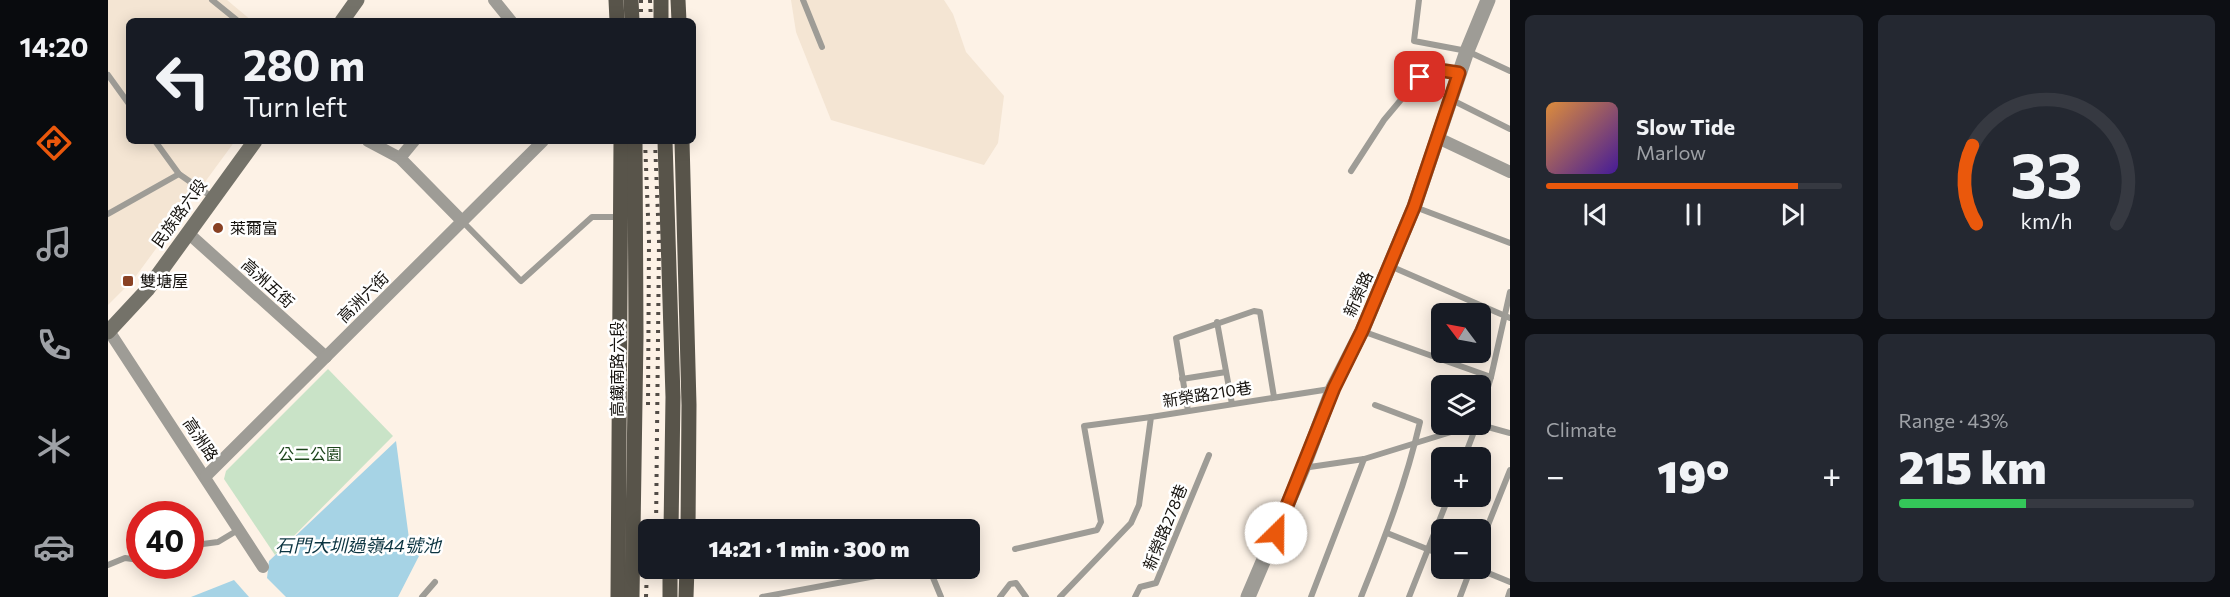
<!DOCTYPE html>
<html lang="en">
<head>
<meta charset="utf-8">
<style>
  :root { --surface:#171b24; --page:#242831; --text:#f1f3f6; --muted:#9ea1a6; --line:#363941; --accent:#ea580c }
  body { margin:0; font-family:Commissioner,"Noto Sans TC",sans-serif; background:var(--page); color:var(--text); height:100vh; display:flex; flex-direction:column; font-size:22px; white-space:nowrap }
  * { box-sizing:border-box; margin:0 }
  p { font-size:20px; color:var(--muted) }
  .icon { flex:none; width:33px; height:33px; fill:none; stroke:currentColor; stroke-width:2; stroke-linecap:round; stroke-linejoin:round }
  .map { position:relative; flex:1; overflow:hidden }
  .drawer { display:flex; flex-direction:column; gap:15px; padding:15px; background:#0d0f14; width:720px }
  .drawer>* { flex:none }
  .banner { position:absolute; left:18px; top:18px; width:570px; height:126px; border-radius:9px; box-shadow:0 3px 15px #0003; background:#171b24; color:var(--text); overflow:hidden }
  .needle { width:39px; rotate:302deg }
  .fabs { position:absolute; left:1323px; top:303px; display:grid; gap:12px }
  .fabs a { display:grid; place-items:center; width:60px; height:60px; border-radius:9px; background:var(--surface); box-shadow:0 3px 15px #0003; font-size:30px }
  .speed { position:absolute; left:18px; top:501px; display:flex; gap:12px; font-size:30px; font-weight:700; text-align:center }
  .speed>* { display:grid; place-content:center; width:78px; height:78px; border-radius:50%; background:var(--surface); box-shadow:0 3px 15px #0003; line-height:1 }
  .speed .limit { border:9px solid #d22; background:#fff; color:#111 }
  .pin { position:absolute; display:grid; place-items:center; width:51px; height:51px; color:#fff; margin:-26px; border-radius:12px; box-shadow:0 3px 9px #0006 }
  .me { position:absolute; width:66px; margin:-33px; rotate:23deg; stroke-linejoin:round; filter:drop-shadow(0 0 4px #0008) }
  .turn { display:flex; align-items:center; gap:21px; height:126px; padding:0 18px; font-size:27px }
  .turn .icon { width:78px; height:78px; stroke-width:2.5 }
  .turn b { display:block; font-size:42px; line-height:51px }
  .big { font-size:45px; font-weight:800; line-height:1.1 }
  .drawer .card { flex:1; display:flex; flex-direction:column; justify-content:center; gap:9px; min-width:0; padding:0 21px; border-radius:9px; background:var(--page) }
  .drawer .dial { align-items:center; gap:0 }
  .dial svg { height:156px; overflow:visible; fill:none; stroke:var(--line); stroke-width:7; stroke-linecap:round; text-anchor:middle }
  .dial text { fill:var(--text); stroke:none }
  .song { display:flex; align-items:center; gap:18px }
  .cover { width:72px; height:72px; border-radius:9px; background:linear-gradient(135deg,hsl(30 70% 55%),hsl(260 70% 35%)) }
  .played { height:6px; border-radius:3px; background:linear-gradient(90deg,var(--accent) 85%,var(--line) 85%) }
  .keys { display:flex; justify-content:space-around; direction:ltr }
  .heat { display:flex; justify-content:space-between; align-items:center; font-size:33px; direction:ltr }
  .charge { height:9px; border-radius:4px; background:linear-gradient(90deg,#34c759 43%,var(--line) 0) }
  .drawer .tiles { flex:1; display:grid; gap:15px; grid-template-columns:repeat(2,1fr) }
  .trip { position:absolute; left:530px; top:519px; width:342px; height:60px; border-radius:9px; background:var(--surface); box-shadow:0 3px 15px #0003; font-weight:800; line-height:60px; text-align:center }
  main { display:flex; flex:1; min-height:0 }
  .dock { display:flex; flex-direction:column; width:108px; justify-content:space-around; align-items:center; background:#090b0e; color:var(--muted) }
  .dock .icon { width:42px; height:42px }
  .dock .current { color:var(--accent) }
  .dock b { font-size:27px; color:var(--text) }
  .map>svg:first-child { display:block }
  .built { fill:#f4e5d3 }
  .green { fill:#c9e3c7 }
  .water { fill:#a6d3e5 }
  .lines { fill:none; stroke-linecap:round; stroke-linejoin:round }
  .service { stroke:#9e9c96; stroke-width:6 }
  .minor { stroke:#9e9c96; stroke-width:12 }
  .tertiary { stroke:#9e9c96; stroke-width:15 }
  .secondary { stroke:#747269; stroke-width:15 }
  .primary { stroke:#58544a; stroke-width:15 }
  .rail { stroke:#524c46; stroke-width:4; stroke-dasharray:3 6; stroke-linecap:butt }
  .route-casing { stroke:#983908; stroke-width:15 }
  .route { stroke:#ea580c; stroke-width:10 }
  .poi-dot { fill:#894123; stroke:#fff; stroke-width:2 }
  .labels { text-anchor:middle; stroke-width:5; stroke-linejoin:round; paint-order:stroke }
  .street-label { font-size:16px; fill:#15120e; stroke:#fff }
  .poi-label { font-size:16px; fill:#15120e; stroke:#fff; text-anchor:start }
  .park-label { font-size:16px; fill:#1c451b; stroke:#fff }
  .water-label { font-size:18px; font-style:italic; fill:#0b3441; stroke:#fff }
</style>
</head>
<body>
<main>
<nav class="dock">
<b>14:20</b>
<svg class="icon current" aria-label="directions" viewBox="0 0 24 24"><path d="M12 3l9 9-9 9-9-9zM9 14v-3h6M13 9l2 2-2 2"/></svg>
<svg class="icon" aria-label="music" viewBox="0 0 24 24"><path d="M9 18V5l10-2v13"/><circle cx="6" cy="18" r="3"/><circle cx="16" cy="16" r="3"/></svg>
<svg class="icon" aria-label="phone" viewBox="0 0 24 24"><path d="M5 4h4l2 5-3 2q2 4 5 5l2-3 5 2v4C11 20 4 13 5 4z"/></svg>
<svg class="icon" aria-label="climate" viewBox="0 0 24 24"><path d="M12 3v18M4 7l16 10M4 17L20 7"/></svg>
<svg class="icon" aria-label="car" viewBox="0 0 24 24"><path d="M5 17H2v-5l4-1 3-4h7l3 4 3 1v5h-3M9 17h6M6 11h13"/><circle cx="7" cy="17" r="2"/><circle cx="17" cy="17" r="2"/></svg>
</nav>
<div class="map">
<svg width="1402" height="597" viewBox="0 0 1402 597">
  <rect width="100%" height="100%" fill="#fdf2e6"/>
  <g class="built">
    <path d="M0,0H119L144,21H21V141H127L25,280L0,305Z"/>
    <path d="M683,0H836L845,14L858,52L896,96L890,143L876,165L723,120L688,32Z"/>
  </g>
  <path class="green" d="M220,369L285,436L167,555L116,479L118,471Z"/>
  <g class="water">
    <path d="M288,441L302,546L311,556L290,597H178L159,578L161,561Z"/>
    <path d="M126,580L141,597H83Z"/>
  </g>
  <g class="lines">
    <g class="service">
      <path d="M104,0L130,21"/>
      <path d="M695,0L714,47"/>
      <path d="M1311,0L1306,41L1359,51L1402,71"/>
      <path d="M0,75L21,104"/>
      <path d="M1344,100L1402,129"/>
      <path d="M47,141L71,174L104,197"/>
      <path d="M1243,171L1276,120L1312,77L1331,70L1351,73"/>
      <path d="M1307,207L1402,243"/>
      <path d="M0,214L71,174"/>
      <path d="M355,222L413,281L484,217H510"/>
      <path d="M1282,266L1402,318"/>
      <path d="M1109,322L1124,404"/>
      <path d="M1254,331L1383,377"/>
      <path d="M1074,379L1118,372"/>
      <path d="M1080,411L1068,338L1146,311L1152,312L1166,397"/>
      <path d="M1372,413L1383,377L1402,292"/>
      <path d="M1369,424L1402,433"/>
      <path d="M1356,458L1369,424"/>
      <path d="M1195,468L1256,459L1369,424"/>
      <path d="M1279,533L1334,555"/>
      <path d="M1372,545L1402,470"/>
      <path d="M82,547L87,545L110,542L130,530"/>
      <path d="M907,549L989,530L993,522L976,426L1043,417"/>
      <path d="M0,565L17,558L32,560"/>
      <path d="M821,568L833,597"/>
      <path d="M1368,568L1402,582"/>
      <path d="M314,597L327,582"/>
      <path d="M654,597L811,568"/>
      <path d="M892,597L902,584L908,583L918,597"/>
      <path d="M952,597L1023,523L1031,505L1043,417L1222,389"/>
      <path d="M1027,597L1032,587L1048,583L1101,455"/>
      <path d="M1203,597L1256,459"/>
      <path d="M1253,597C1276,540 1298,483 1312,422L1267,405"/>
      <path d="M1301,597L1341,496"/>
      <path d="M1352,597L1363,568"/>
      <path d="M1400,597L1402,591"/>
    </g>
    <g class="minor">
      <path d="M386,0L403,21"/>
      <path d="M1330,138L1402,172"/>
      <path d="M260,141L292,158L354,221"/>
      <path d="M292,158L306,141"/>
      <path d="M80,233L218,357"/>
      <path d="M1,331L155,567"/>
      <path d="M98,476L435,141"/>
    </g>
    <path class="tertiary" d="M1140,597L1195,468L1225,388L1254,331L1306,207L1359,51L1380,0"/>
    <g class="secondary">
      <path d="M234,21L249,0"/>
      <path d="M0,332L39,290L147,141"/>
    </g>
    <g class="primary">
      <path d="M508,0L509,21"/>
      <path d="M523,0L524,21"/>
      <path d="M553,0V21"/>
      <path d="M570,0L571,21"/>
      <path d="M557,141L565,397L563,530"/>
      <path d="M574,141L581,405L580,530"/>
      <path d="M510,597L513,141"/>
      <path d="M524,597L528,336L527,141"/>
      <path d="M562,597V568"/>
      <path d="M578,597L579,568"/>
    </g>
    <g class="rail">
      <path d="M533,0V21"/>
      <path d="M542,0L543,21"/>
      <path d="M537,141L541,241L540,407"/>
      <path d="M547,141L551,241L548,530"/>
      <path d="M538,597L540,541"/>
    </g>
  </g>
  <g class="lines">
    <g class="route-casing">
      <path id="route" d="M1168,533L1226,388L1254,331L1306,207L1351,73L1331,70L1312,77"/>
    </g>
    <use href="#route" class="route"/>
  </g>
  <g class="poi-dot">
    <circle cx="110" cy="228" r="6"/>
    <rect x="14" y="275" width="12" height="12" rx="3"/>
  </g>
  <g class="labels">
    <g class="street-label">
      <text transform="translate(71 213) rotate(-54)" y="6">民族路六段</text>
      <text transform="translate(160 283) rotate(42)" y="6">高洲五街</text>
      <text transform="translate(1250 294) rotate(-66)" y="6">新榮路</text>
      <text transform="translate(255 297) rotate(-45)" y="6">高洲六街</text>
      <text transform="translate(509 369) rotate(-90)" y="6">高鐵南路六段</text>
      <text transform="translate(1099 394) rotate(-9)" y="6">新榮路210巷</text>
      <text transform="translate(93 439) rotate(56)" y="6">高洲路</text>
      <text transform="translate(1057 527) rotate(-68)" y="6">新榮路278巷</text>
    </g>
    <g class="poi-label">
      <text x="122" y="234">萊爾富</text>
      <text x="32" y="287">雙塘屋</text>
    </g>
    <g class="park-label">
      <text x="202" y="460">公二公園</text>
    </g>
    <g class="water-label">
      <text x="250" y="552">石門大圳過嶺44號池</text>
    </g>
  </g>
</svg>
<div class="fabs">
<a><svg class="needle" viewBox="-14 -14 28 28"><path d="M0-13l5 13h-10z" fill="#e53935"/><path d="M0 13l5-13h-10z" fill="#9ea1a6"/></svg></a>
<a><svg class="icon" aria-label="layers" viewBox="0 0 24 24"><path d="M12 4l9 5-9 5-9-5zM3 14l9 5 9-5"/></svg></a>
<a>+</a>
<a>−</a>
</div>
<div class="speed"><div class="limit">40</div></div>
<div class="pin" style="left:1312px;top:77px;background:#d93025"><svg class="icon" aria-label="arrive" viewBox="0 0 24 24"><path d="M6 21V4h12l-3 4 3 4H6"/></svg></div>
<svg class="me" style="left:1168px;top:533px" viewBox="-20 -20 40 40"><circle r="19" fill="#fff"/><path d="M0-13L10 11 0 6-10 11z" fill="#ea580c"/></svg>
<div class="trip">14:21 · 1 min · 300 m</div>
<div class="banner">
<div class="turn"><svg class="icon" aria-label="left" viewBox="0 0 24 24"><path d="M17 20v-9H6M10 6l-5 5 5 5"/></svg><div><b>280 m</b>Turn left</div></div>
</div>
</div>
<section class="drawer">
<div class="tiles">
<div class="card">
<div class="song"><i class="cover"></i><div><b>Slow Tide</b><p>Marlow</p></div></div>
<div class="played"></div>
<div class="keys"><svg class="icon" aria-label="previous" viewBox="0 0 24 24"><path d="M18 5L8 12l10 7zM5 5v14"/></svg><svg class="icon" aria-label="pause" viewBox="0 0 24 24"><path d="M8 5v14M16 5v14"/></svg><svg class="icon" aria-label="next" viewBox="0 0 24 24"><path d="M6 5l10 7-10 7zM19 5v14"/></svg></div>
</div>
<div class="card dial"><svg viewBox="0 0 100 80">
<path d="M14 69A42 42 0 1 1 86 69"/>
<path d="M14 69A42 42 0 0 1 12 29" stroke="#ea580c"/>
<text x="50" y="56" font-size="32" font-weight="700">33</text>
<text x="50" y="72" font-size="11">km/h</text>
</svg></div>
<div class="card"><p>Climate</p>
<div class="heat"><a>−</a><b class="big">19°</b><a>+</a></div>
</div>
<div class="card"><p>Range · 43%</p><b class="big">215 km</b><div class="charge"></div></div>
</div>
</section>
</main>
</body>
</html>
